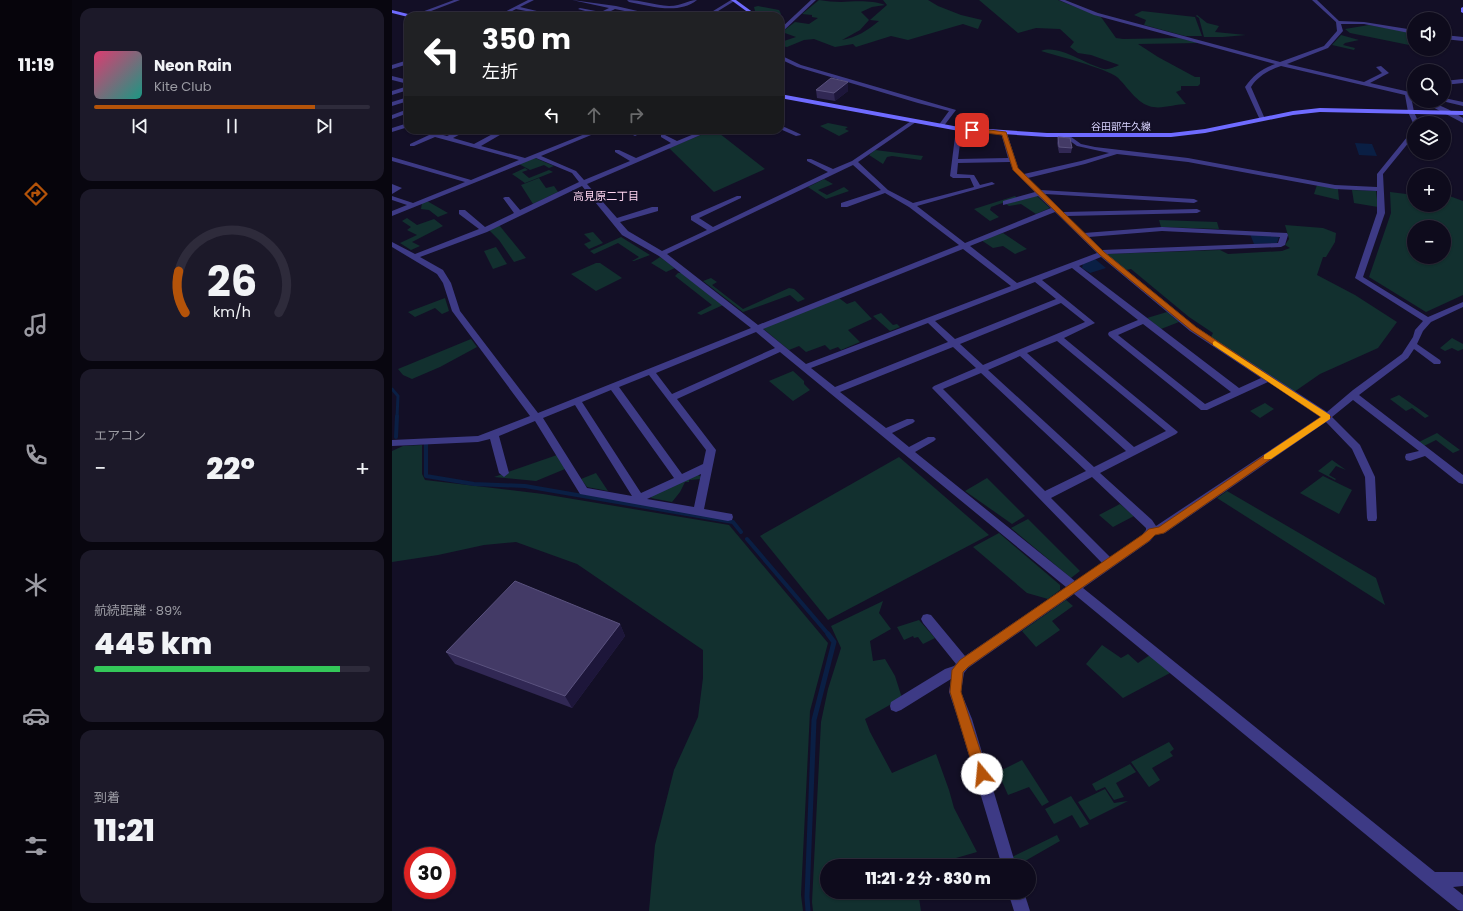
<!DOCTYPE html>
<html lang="ja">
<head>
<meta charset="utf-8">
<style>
  :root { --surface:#0e0b1c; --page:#1c1929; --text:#f1f3f6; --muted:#9b9ba3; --line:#2e2b3b; --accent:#b45309 }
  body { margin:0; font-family:Poppins,"Noto Sans JP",sans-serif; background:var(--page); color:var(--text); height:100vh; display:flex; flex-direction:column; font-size:15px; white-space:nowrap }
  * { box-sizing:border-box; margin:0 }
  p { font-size:13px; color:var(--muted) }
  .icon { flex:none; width:22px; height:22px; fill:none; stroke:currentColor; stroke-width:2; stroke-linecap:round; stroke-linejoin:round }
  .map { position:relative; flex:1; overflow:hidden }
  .side { display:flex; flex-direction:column; gap:8px; padding:8px; background:#08060f; width:320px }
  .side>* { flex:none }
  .guide { position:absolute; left:12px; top:12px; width:380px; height:122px; border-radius:12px; box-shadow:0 1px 3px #0004,0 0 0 1px var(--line); background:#202124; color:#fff; overflow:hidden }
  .buttons { position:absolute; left:1015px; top:12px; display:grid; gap:8px }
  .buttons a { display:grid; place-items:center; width:44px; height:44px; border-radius:50%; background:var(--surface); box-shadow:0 1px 3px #0004,0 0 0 1px var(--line); font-size:20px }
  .speed { position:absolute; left:12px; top:847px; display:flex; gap:8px; font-size:20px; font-weight:700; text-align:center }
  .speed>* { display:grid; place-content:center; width:52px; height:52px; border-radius:50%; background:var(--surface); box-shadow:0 1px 3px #0004,0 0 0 1px var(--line); line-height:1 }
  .speed .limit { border:6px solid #d22; background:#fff; color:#111 }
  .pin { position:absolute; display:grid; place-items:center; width:34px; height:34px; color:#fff; margin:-17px; border-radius:8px; box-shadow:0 2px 6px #0006 }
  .me { position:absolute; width:44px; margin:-22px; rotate:343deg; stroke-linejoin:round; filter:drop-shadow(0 0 3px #0008) }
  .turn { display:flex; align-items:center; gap:14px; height:84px; padding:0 12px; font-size:18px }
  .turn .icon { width:52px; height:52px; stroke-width:2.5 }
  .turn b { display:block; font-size:28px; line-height:34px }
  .lanes { display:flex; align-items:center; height:38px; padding:0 12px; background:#0003; justify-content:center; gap:20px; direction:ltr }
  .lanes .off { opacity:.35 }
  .big { font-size:30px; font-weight:800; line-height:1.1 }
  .side .tile { flex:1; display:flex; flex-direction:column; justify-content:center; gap:6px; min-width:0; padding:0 14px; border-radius:12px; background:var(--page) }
  .side .dial { align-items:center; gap:0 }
  .dial svg { height:104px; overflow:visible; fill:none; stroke:var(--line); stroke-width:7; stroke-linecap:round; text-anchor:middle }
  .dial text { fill:var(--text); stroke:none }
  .song { display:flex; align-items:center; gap:12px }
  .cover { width:48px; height:48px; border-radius:6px; background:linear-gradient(135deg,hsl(340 70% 55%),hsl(170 70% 35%)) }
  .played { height:4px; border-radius:2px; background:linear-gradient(90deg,var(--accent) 80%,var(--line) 80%) }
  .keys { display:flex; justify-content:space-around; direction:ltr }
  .heat { display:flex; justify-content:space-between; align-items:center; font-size:22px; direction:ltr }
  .charge { height:6px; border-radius:3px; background:linear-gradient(90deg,#34c759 89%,var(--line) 0) }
  .trip { position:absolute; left:428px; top:859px; width:216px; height:40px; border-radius:20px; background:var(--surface); box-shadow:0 1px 3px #0004,0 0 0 1px var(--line); font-weight:800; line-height:40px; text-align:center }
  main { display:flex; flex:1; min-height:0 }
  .dock { display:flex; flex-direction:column; width:72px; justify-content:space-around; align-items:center; background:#06040b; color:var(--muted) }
  .dock .icon { width:28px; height:28px }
  .dock .current { color:var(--accent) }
  .dock b { font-size:18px; color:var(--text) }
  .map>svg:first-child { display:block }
  .green { fill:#12302f; fill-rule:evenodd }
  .water { fill:#0a1f44 }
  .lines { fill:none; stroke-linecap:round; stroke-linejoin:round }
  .stream-far2 { stroke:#0a1f44; stroke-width:3 }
  .stream-far1 { stroke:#0a1f44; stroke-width:4 }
  .stream { stroke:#0a1f44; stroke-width:5 }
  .street { fill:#3d3a85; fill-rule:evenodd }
  .secondary { fill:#6f6bff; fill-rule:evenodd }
  .wall { fill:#312854 }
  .shaded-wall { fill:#1d163a }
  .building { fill:#433a66; stroke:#5a527e }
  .route { fill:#b45309; stroke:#753606 }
  .slow { fill:#f59e0b }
  .labels { text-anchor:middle; stroke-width:4; stroke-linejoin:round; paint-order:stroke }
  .far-street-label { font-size:10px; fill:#d9d4ff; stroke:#130f26 }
  .far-neighbourhood-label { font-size:11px; fill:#ffd6f0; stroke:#130f26 }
</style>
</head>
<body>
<main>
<nav class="dock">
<b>11:19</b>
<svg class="icon current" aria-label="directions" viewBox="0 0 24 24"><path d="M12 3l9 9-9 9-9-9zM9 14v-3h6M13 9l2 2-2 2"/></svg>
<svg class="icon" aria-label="music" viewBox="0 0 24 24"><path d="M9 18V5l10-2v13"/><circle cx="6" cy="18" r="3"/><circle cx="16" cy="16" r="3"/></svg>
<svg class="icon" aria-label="phone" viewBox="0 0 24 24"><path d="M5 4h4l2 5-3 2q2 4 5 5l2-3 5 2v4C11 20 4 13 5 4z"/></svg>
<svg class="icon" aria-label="climate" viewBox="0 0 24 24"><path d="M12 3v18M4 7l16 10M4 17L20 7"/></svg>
<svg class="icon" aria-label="car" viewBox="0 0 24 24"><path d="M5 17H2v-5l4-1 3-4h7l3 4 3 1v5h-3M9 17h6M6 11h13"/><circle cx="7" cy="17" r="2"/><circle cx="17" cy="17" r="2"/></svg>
<svg class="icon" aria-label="filters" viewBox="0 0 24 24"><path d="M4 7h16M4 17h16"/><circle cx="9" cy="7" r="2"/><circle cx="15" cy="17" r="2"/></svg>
</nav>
<section class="side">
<div class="tile">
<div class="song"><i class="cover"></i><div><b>Neon Rain</b><p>Kite Club</p></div></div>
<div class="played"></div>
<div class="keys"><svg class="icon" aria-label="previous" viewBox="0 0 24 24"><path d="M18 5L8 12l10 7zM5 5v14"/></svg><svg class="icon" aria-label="pause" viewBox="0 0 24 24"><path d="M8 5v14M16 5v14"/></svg><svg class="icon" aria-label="next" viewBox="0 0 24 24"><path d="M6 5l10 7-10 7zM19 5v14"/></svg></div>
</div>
<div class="tile dial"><svg viewBox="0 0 100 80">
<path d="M14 69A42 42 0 1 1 86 69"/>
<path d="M14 69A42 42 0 0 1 9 37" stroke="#b45309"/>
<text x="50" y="56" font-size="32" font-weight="700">26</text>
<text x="50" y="72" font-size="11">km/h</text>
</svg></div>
<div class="tile"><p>エアコン</p>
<div class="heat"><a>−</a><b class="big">22°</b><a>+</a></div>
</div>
<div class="tile"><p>航続距離 · 89%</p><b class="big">445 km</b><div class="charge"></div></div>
<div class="tile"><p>到着</p><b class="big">11:21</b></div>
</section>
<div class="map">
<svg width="1071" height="911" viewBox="0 0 1071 911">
  <rect width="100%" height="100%" fill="#130f26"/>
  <g class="green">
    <path d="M427,0C434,1 442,2 449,2C463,1 481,0 493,5L480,7L469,12L477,20L468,30L450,40C465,37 475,31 487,21L478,20L495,5L491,0H536L546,6L569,15L590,20L586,29L571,24L516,40L499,36L464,47L461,44L443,47L422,39L412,40L395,47L388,46L392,41L404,37L390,32L403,22L417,24L426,18L420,17V15L410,14Z"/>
    <path d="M587,0H666L709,17L724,38L731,39L787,38L807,43L746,44L766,57L803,77H808V84L806,86H789V90L784,92L794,104C783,104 768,110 757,106C744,102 734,85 725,77C713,68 666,56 649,51C667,44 694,65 712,69C716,70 723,67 727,65L699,55L686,53L678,47L682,42L668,29L644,28L626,33Z"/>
    <path d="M366,6L387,10L389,14L369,16L363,11L362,7Z"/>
    <path d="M750,11L803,17L810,36H793L752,25L754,20L742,15Z"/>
    <path d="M805,15L815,23L827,26L823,32L854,35L831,37H812L807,18L804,16Z"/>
    <path d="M977,25L1022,33V46L958,33L953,29Z"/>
    <path d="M949,35L967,40L953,43L951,45L963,48L962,50L940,45Z"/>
    <path d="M436,123L456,127L453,129L457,131L447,136L428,126Z"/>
    <path d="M321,130H323L373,169L322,192L277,148Z"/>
    <path d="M483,150L531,156L529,160L500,156L495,157L491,164L477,155Z"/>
    <path d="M143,158L162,166L157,168L152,165L138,170L127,164Z"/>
    <path d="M133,168L136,170L130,172L137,178L157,170L161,172L133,183L120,174Z"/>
    <path d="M147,178L154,188L162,186L166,192L141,204L129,185Z"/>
    <path d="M432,179L441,184L426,190L435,195L452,187L457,191L434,199L416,187Z"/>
    <path d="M925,185L946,189L947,200L922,194Z"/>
    <path d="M960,190L984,191L986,207L962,203Z"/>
    <path d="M998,192L1022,195V205H1052V194L1071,201V295L1034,312L977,277L999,213ZM1022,227H1052V257H1022Z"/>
    <path d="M623,196L625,198L599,207L598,210L607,217L598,221L582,209Z"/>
    <path d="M645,196L658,208L644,214L629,204L617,206L614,204Z"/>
    <path d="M35,201L56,213L46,217L37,210L29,209L30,203Z"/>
    <path d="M15,218L25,225L42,219L51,226L20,242L28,246L19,250L8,243L25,235L15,230L19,227L10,221Z"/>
    <path d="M767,220L825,222L827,229L769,227Z"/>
    <path d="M107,225L134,258L122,262L107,240L96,229Z"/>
    <path d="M893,225L931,228L944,233L943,242L934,257H931L925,275L963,295L1005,322L986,348L928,374L902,392L819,337L821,333L797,317L739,269L734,270L714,254L828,250L836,254L890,251L898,248L893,245L897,239Z"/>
    <path d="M201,232L211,243L197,249L192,244L199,241L192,234Z"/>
    <path d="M611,233L635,249L623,254L611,246L601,248L589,240Z"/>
    <path d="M229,237L258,255L242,261H240L247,257L226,243L202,254L198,251Z"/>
    <path d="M104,247L115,264L101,269L92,251Z"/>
    <path d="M268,257L283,268L274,272L259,263Z"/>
    <path d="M204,263H208L230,278L204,291L179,274Z"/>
    <path d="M286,273H290L331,305L309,315L305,313L320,305L283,276Z"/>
    <path d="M319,278L325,282L320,285L351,309L397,288L402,289L413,299L406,302L398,295L351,312L311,281Z"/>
    <path d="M53,298L57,311L50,314L43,308L23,317L16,312Z"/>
    <path d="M447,298L455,304L463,301L480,319L456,330L468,342L449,350L446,347L438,350L433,345L414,352L407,346L397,350L369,327Z"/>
    <path d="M775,312L787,322L769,329L755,318Z"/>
    <path d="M489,313L501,325L505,324L508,327L498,331L481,316Z"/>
    <path d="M1060,338L1071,344V349L1066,351L1060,348L1053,351L1048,348Z"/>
    <path d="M79,339L85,347L48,367L20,379L11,375L6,369Z"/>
    <path d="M401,371L412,381V384L418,390L401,401L377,381Z"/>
    <path d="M1007,395L1037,416L1033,418L1020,408L1014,411L998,399Z"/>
    <path d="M873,403L882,409L868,418L858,411Z"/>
    <path d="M1045,433L1068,450L1061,453L1044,440L1032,446L1027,442Z"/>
    <path d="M30,445V474L33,480L151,494L337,525L436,643L418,711L409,895L411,911H257L263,845L282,770L306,717L311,678V650L185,564L124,542L92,545L46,555L0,562V451L11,446Z"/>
    <path d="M165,455L173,469L144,481L102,477Z"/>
    <path d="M507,457L597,535L436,620L368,536Z"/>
    <path d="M940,460L954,470L944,466L937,475L944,479L943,480L926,471Z"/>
    <path d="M204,473L216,491L195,487L189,479Z"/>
    <path d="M304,474L310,477L309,479L297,480V482H293L288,492L280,502L259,498L260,495Z"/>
    <path d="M931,476L960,490L947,514L908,493Z"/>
    <path d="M595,478L633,516L620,524L573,491Z"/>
    <path d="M835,491L984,578L993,605L825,498Z"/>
    <path d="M728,504L742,516L721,527L707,515Z"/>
    <path d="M636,519L688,571L679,578L619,528Z"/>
    <path d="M607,533L668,585V590L656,599L635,593L581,547Z"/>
    <path d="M674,600L681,606L660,621L668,630L644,647L630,631Z"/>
    <path d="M491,601L487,613L499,629L478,641L481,661L493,659L503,676L510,698L473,719L478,732L500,773L544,754L557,790L562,808L585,852L536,866H435V892H526L529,911H421L420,902L429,722L436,689L449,648L439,626Z"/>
    <path d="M527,620L543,638L531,644L526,637L522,638L521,636L512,640L505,627Z"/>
    <path d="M710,645L729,658L736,654L746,663L758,655L778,673L731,698L694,664Z"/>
    <path d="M777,742L782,749L778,752L781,756L760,768L768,780L757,787L739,762Z"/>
    <path d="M630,760L657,802L650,806L637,787L616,795L609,779L608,771Z"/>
    <path d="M738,764L744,772L724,783L732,797L722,800L713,787L704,791L700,784Z"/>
    <path d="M713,789L722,803L736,801L698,820L686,802Z"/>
    <path d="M679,796L697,824L688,828L680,815L662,824L653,809Z"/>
    <path d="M665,835L668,841L633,861L635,866H623L620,857Z"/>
  </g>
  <g class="water">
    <path d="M963,143L980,144L985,156L967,155Z"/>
    <path d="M858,234L887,237L885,243L862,244Z"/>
    <path d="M703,259L714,268L698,273L690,268L691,264Z"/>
  </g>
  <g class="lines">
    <path class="stream-far2" d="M0,389L6,396L5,417"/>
    <g class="stream-far1">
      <path d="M4,437L5,416"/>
      <path d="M34,444V476L82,484L133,486L341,522L349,532"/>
      <path d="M355,539L437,635"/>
    </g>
    <path class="stream" d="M416,911L415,897L422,720L442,642L436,634"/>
    <g class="street">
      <path d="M62,0H68L26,16H19Z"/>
      <path d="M136,0H142L128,7L149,12V14L124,9L111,16H105Z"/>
      <path d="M180,0L224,6L267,16H257L223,9L209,16H203L204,14L186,9L188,8L209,12L217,8Z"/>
      <path d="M235,0C249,0 263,5 277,6C291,6 295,0 305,0C286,15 259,6 237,2Z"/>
      <path d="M339,0H344L318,16H313Z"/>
      <path d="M419,0H424L388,34V29Z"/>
      <path d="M667,0H673L706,13L888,62L932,46L945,31L944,22L920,0H925L947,21L972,22L1022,30V34L972,24H949L951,31L936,48L895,64L972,82L990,73L984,67L989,66L997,73L978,83L1022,93V97L1019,96L1022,112L1027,123H1022V124L1021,123L1016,112L1013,95L889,66C877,70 866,76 859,87L873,119L868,120L853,87C861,75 870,69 883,64L702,15Z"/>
      <path d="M172,12L188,15V16L170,14Z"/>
      <path d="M1052,35L1071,37V41L1052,39Z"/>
      <path d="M388,55L409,65L564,110L551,127H547L546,126L557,111L526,103L405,67L388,59Z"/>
      <path d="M16,60V64L0,69V65Z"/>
      <path d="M0,76L16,80V84L0,80Z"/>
      <path d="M1071,79V83L1052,85V81Z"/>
      <path d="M16,86V90L0,95V91Z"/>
      <path d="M16,97V101L0,106V102Z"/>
      <path d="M1052,98L1071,102V106L1050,101H1052Z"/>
      <path d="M1029,101C1043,101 1060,111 1071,118V123Z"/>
      <path d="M16,109V113L0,119V115Z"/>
      <path d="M522,119L525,121L524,122L466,162L496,190L521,203L582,187L578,178H561L558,176L564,129L567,127L570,129L566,159L616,158L609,133L612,131L615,133L626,168L632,174L689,161L717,153L685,146L673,137L672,136L675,134L689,144L703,147L796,158L943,185L985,187V174L1020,131L1022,130V136L991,174L993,213L971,277L1036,317L1071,302V307L1039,322L1031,331L1025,344L1048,360L1049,362L1048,364H1042L1022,349L1016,358L967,395L1071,475V484L1067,483L1033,456L1018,461L1014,460L1013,457L1014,454L1027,451L961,400L940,417L968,445L983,477L985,518L984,521H976L975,518L973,477L960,449L934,422L773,533L763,535L758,541L691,588L1043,872H1071V886L1061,887L1071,895V911L1066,910L1035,885L682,594L576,668L572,673L569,692L580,719L624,866H610L566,719L557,692L559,679L509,710L504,712L499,710L498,706L499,702L553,669L562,666L564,664L531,623L529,619L531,615L535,614L539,615L573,656L674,587L388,352L285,399L324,450L312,509L340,514L341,517L340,520L336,521L188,494L143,421L107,436L117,473L112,477L107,473L98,439L86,442L0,446V440L86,436L138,416L60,311L51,283L45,274L0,247V242L23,254L87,229L67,214V210H73L93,227L122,213L111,198L113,197H117L128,210L187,182L180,173L144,158L0,216V211L15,205L0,200V196L21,203L73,182L0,161V157L79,180L127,160L43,137L22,146H18V144L37,135L22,130H32L55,136L68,130H76L61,138L82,144L108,130H113V132L89,146L133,158L203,130H211L149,156L184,171L192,180L238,161L223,152V150H227L244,158L279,143L269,137V135H273L285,141L312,130H320L195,184L225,218L260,207H266V211L228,222L236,231L270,251L315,230L299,220V216L345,196H349V198L307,218L321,227L436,172L415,161V159H419L441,169L460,161ZM725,154L796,162L943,189L985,191V213L963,278L1031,321L1023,330L1021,337L1010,354L961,390L935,412L804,327L715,254L889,247L893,245L896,235L895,233L770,227L692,233L675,216L805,213L809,211L805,209L671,212L653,194L802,203L806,201L802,199L648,190L636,178L693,164ZM618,162L621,170L643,192L611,201V205L646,196L659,208L573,243L525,206L603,184L600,182L588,185L582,175L565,174L566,163ZM461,165L489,190L449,203V207H455L493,193L517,207L567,245L366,325L275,254ZM190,186L230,235L267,256L359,328L146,413L68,311L59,283L51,270L28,257L95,232ZM663,212L705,253L625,283L578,246ZM770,231L888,237L886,243L710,250L697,237ZM571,249L619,286L414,364L371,329ZM709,257L798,331L869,378L847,388L687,266ZM680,268L746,320L717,332L716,334L717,336L809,410H815L876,382L928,417L764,526L760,520L708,473L784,434L786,432L672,338L703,323L650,280ZM643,282L664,299L563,339L543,321ZM669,303L693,322L591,365L568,344ZM536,323L556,342L443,387L419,368ZM751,324L839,392L813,404L726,335ZM364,332L383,348L280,394L264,373ZM665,341L774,431L742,447L635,353ZM561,347L584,368L542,386L540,388L710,563L683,581L523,452L542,441L544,439L542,437H536L517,447L500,433L521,423L523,421L521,419H515L494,428L448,392ZM628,356L734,451L702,467L596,370ZM589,373L694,471L653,491L551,389ZM257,375L314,450L311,464L290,474L227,387ZM219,390L282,478L249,493L190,402ZM183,405L240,496L195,488L151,418ZM309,474L302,507L255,499ZM700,477L754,528V530L750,535L718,557L659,498Z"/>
      <path d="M16,123V127L0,132V128Z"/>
      <path d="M388,125L408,134L409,135L404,136L388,129Z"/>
      <path d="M231,130L243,132L255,130L243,136Z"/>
      <path d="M0,184L10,188L0,194Z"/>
      <path d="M616,892H632L638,911H622Z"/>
    </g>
    <g class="secondary">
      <path d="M339,0H344L366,16H361Z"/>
      <path d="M1071,7V13L1069,12V8Z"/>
      <path d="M0,10L20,15V16L16,17L0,13Z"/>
      <path d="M390,57L393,59L388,64V58Z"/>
      <path d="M388,94L567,127L655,133H779L813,129L901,111L928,108L1071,111V115L928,112L901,115L813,133L779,137H655L567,131L388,98Z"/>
    </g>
  </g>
  <g class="wall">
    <path d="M456,82V91L443,101L425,98L424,90Z"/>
    <path d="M666,137L680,148L679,153H667L665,143Z"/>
    <path d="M228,624L233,636L180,708L63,664L54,652Z"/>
  </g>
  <g class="shaded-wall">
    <path d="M456,82V91L443,101L442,93Z"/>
    <path d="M228,624L233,636L180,708L173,696Z"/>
  </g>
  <g class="building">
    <path d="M439,78L456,82L442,93L424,90Z"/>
    <path d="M666,137L678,138L680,148L667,147Z"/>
    <path d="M123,581L228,624L173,696L54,652Z"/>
  </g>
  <path class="route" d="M580,128L614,132L626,168L712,252L804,327L939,417L772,533L763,535L757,541L576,667L571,672L569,692L596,774L594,778L590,780L585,778L583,774L558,692L560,670L568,660L750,535L757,529L767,527L929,417L799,330L708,255L621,170L610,135L578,131Z"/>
  <path class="slow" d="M823,341L938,415V419L879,459H872V455L929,417L821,345V342Z"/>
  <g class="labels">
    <g class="far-street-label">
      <text x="729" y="130">谷田部牛久線</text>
    </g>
    <g class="far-neighbourhood-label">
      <text x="214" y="200">高見原二丁目</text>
    </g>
  </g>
</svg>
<div class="buttons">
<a><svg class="icon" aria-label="sound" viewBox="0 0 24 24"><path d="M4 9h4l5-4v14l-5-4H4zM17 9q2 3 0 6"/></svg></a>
<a><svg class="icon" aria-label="search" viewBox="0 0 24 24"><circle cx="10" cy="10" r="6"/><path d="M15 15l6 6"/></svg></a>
<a><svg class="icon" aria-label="layers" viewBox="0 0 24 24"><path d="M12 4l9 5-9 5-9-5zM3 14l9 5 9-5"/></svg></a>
<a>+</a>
<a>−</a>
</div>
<div class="speed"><div class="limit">30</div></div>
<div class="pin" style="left:580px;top:130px;background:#d93025"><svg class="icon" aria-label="arrive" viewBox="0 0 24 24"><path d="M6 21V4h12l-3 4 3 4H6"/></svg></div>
<svg class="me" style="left:590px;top:774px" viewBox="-20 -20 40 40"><circle r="19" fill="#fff"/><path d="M0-13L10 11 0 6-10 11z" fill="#b45309"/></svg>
<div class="trip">11:21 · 2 分 · 830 m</div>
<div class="guide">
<div class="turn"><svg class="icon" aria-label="left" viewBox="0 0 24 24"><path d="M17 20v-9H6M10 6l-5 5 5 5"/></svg><div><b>350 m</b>左折</div></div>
<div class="lanes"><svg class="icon" aria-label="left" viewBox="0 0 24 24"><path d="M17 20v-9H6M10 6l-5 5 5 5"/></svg><svg class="icon off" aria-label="ahead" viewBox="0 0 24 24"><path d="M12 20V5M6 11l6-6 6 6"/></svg><svg class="icon off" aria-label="right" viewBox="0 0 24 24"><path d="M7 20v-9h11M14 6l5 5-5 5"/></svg></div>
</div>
</div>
</main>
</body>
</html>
